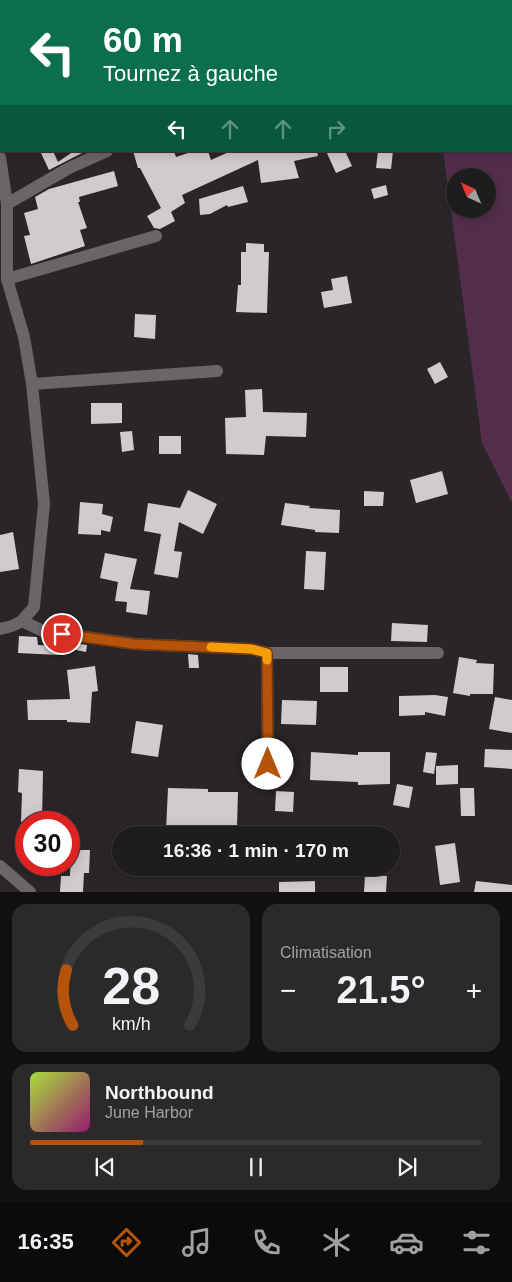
<!DOCTYPE html>
<html lang="fr">
<head>
<meta charset="utf-8">
<style>
  :root { --surface:#1f1c1e; --page:#2c292b; --text:#f1f3f6; --muted:#a1a1a4; --line:#3c3a3c; --accent:#b45309 }
  body { margin:0; font-family:Helvetica,sans-serif; background:var(--page); color:var(--text); height:100vh; display:flex; flex-direction:column; font-size:19px; white-space:nowrap }
  * { box-sizing:border-box; margin:0 }
  p { font-size:16px; color:var(--muted) }
  .icon { flex:none; width:28px; height:28px; fill:none; stroke:currentColor; stroke-width:2; stroke-linecap:round; stroke-linejoin:round }
  .map { position:relative; height:892px; overflow:hidden }
  .details { display:flex; flex-direction:column; gap:12px; padding:12px; background:#110f10; flex:1 }
  .details>* { flex:none }
  .banner { position:absolute; left:0px; top:0px; width:512px; height:152px; box-shadow:0 2px 12px #0003,0 0 0 1px var(--line); background:#0b6e4f; color:#fff; overflow:hidden }
  .needle { width:32px; rotate:316deg }
  .tools { position:absolute; left:446px; top:168px; display:grid; gap:10px }
  .tools a { display:grid; place-items:center; width:50px; height:50px; border-radius:50%; background:var(--surface); box-shadow:0 2px 12px #0003,0 0 0 1px var(--line); font-size:25px }
  .speed { position:absolute; left:15px; top:811px; display:flex; gap:10px; font-size:25px; font-weight:700; text-align:center }
  .speed>* { display:grid; place-content:center; width:65px; height:65px; border-radius:50%; background:var(--surface); box-shadow:0 2px 12px #0003,0 0 0 1px var(--line); line-height:1 }
  .speed .limit { border:8px solid #d22; background:#fff; color:#111 }
  .pin { position:absolute; display:grid; place-items:center; width:42px; height:42px; color:#fff; margin:-21px; border:2px solid #fff; border-radius:50%; box-shadow:0 1px 5px #0007 }
  .me { position:absolute; width:55px; margin:-28px; rotate:0deg; stroke-linejoin:round; filter:drop-shadow(0 0 4px #0008) }
  .turn { display:flex; align-items:center; gap:18px; height:105px; padding:0 20px; font-size:22px }
  .turn .icon { width:65px; height:65px; stroke-width:2.5 }
  .turn b { display:block; font-size:35px; line-height:42px }
  .lanes { display:flex; align-items:center; height:48px; padding:0 20px; background:#0003; justify-content:center; gap:25px; direction:ltr }
  .lanes .off { opacity:.35 }
  .big { font-size:38px; font-weight:600; line-height:1.1 }
  .details .tile { flex:1; display:flex; flex-direction:column; justify-content:center; gap:8px; min-width:0; padding:0 18px; border-radius:15px; background:var(--page) }
  .details .dial { align-items:center; gap:0 }
  .dial svg { height:130px; overflow:visible; fill:none; stroke:var(--line); stroke-width:7; stroke-linecap:round; text-anchor:middle }
  .dial text { fill:var(--text); stroke:none }
  .song { display:flex; align-items:center; gap:15px }
  .cover { width:60px; height:60px; border-radius:8px; background:linear-gradient(135deg,hsl(80 70% 55%),hsl(320 70% 35%)) }
  .played { height:5px; border-radius:2px; background:linear-gradient(90deg,var(--accent) 25%,var(--line) 25%) }
  .keys { display:flex; justify-content:space-around; direction:ltr }
  .heat { display:flex; justify-content:space-between; align-items:center; font-size:28px; direction:ltr }
  .details .tiles { flex:1; display:grid; gap:12px; grid-template-columns:1fr 1fr }
  .tile:last-child { grid-column:span 2 }
  .trip { position:absolute; left:112px; top:826px; width:288px; height:50px; border-radius:25px; background:var(--surface); box-shadow:0 2px 12px #0003,0 0 0 1px var(--line); font-weight:600; line-height:50px; text-align:center }
  .dock { display:flex; height:80px; justify-content:space-around; align-items:center; background:#0c0b0c; color:var(--muted) }
  .dock .icon { width:35px; height:35px }
  .dock .selected { color:var(--accent) }
  .dock b { font-size:22px; color:var(--text) }
  .map>svg:first-child { display:block }
  .green { fill:#542d4d; fill-rule:evenodd }
  .building { fill:#d0cbcf }
  .lines { fill:none; stroke-linecap:round; stroke-linejoin:round }
  .street { stroke:#6a6569; stroke-width:12 }
  .route-casing { stroke:#753606; stroke-width:12 }
  .route { stroke:#b45309; stroke-width:9 }
  .slow { stroke:#f59e0b; stroke-width:9 }
</style>
</head>
<body>
<div class="map">
<svg width="512" height="892" viewBox="0 0 512 892">
  <rect width="100%" height="100%" fill="#292528"/>
  <path class="green" d="M511,69H512V503L482,443L443,151H511ZM455,176H488V209H455Z"/>
  <g class="building">
    <path d="M40,151H53L58,162L74,151H81L82,153L49,170Z"/>
    <path d="M133,151H174L176,157L194,151H208L211,160L231,151H317L318,156L294,161L299,178L261,183L258,160L182,195L185,203L171,212L175,221L160,229L154,228L147,216L161,208L140,168H138Z"/>
    <path d="M326,151H345L352,166L336,173Z"/>
    <path d="M378,151H393L391,169L376,168Z"/>
    <path d="M114,171L118,186L79,197L80,202H78L87,228L80,230L85,246L31,264L24,236L30,235L24,213L38,209L35,197L49,189Z"/>
    <path d="M386,185L388,195L374,199L371,189Z"/>
    <path d="M243,186L248,202L228,207L227,205L210,214L200,215L199,199Z"/>
    <path d="M246,243L264,244V252H269L267,313L236,312L238,285H241V252H246Z"/>
    <path d="M347,276L352,303L324,308L321,292L333,290L331,279Z"/>
    <path d="M135,314L156,315L155,339L134,337Z"/>
    <path d="M440,362L448,377L435,384L427,369Z"/>
    <path d="M262,389L263,412L307,413L306,437L266,436L264,455L226,454L225,418L246,417L245,390Z"/>
    <path d="M91,403H122V423L91,424Z"/>
    <path d="M132,431L134,450L122,452L120,432Z"/>
    <rect x="159" y="436" width="22" height="18"/>
    <path d="M442,471L448,494L416,503L410,480Z"/>
    <path d="M188,490L217,504L203,534L179,522L174,551L182,552L178,578L154,574L161,534L144,531L148,503L180,508Z"/>
    <path d="M364,491L384,492L383,506H364Z"/>
    <path d="M80,502L103,504L102,514L113,517L110,532L101,530V535L78,534Z"/>
    <path d="M285,503L310,506L309,508L340,510L339,533L315,532V530L281,525Z"/>
    <path d="M13,532L19,569L0,572V535Z"/>
    <path d="M306,551L326,552L324,590L304,589Z"/>
    <path d="M105,553L137,559L130,589L150,591L147,615L126,612L127,602L115,601L118,582L100,578Z"/>
    <path d="M392,623L428,625L427,642L391,641Z"/>
    <path d="M19,636L37,637L38,645L60,646L59,655L18,653Z"/>
    <path d="M72,643L87,645L86,652L71,649Z"/>
    <path d="M188,654L198,655L199,668H189Z"/>
    <path d="M459,657L477,660L476,663L494,664L493,694H470V696L453,693Z"/>
    <path d="M95,666L98,691L92,692L90,723L67,722V720H28L27,700L70,699L67,670Z"/>
    <rect x="320" y="667" width="28" height="25"/>
    <path d="M435,695L448,697L445,716L425,712V715L399,716V696Z"/>
    <path d="M495,697L512,700V733L489,729Z"/>
    <path d="M282,700L317,701L316,725L281,724Z"/>
    <path d="M136,721L163,725L158,757L131,753Z"/>
    <path d="M485,749L512,750V769L484,767Z"/>
    <path d="M311,752L358,755V752H390V784L358,785V782L310,780Z"/>
    <path d="M426,752L437,753L434,774L423,772Z"/>
    <path d="M458,765V784L436,785V766Z"/>
    <path d="M19,769L43,771L42,822H21L22,793L18,792Z"/>
    <path d="M397,784L413,787L409,808L393,805Z"/>
    <path d="M168,788L208,789V792H238L237,827L202,826V835H187V831L166,830Z"/>
    <path d="M460,788H474L475,816H461Z"/>
    <path d="M276,791L294,792L293,812L275,811Z"/>
    <path d="M455,843L460,882L440,885L435,846Z"/>
    <path d="M71,850H90L89,873H84L83,892H60L61,876H70Z"/>
    <path d="M365,875L387,876L386,892H364Z"/>
    <path d="M315,881V892H279V882Z"/>
    <path d="M476,881L512,885V892H474Z"/>
  </g>
  <g class="lines">
    <g class="street">
      <path d="M120,1L123,0"/>
      <path d="M511,22L512,21"/>
      <path d="M0,60L1,59"/>
      <path d="M0,157L7,204V279L24,337L32,384L44,504L34,607L22,621"/>
      <path d="M7,204L69,168L107,151"/>
      <path d="M7,279L156,236"/>
      <path d="M32,384L217,371"/>
      <path d="M0,629L12,626L22,621L43,631L135,644L251,649L267,653L268,764"/>
      <path d="M267,653H438"/>
      <path d="M0,866L30,892"/>
    </g>
  </g>
  <g class="lines">
    <g class="route-casing">
      <path id="route" d="M62,634L134,644L251,649L267,653L268,764"/>
    </g>
    <use href="#route" class="route"/>
    <path class="slow" d="M211,647L251,649L267,653V660"/>
  </g>
</svg>
<div class="tools">
<a><svg class="needle" viewBox="-14 -14 28 28"><path d="M0-13l5 13h-10z" fill="#e53935"/><path d="M0 13l5-13h-10z" fill="#a1a1a4"/></svg></a>
</div>
<div class="speed"><div class="limit">30</div></div>
<div class="pin" style="left:62px;top:634px;background:#d93025"><svg class="icon" aria-label="arrive" viewBox="0 0 24 24"><path d="M6 21V4h12l-3 4 3 4H6"/></svg></div>
<svg class="me" style="left:268px;top:764px" viewBox="-20 -20 40 40"><circle r="19" fill="#fff"/><path d="M0-13L10 11 0 6-10 11z" fill="#b45309"/></svg>
<div class="trip">16:36 · 1 min · 170 m</div>
<div class="banner">
<div class="turn"><svg class="icon" aria-label="left" viewBox="0 0 24 24"><path d="M17 20v-9H6M10 6l-5 5 5 5"/></svg><div><b>60 m</b>Tournez à gauche</div></div>
<div class="lanes"><svg class="icon" aria-label="left" viewBox="0 0 24 24"><path d="M17 20v-9H6M10 6l-5 5 5 5"/></svg><svg class="icon off" aria-label="ahead" viewBox="0 0 24 24"><path d="M12 20V5M6 11l6-6 6 6"/></svg><svg class="icon off" aria-label="ahead" viewBox="0 0 24 24"><path d="M12 20V5M6 11l6-6 6 6"/></svg><svg class="icon off" aria-label="right" viewBox="0 0 24 24"><path d="M7 20v-9h11M14 6l5 5-5 5"/></svg></div>
</div>
</div>
<section class="details">
<div class="tiles">
<div class="tile dial"><svg viewBox="0 0 100 80">
<path d="M14 69A42 42 0 1 1 86 69"/>
<path d="M14 69A42 42 0 0 1 10 35" stroke="#b45309"/>
<text x="50" y="56" font-size="32" font-weight="700">28</text>
<text x="50" y="72" font-size="11">km/h</text>
</svg></div>
<div class="tile"><p>Climatisation</p>
<div class="heat"><a>−</a><b class="big">21.5°</b><a>+</a></div>
</div>
<div class="tile">
<div class="song"><i class="cover"></i><div><b>Northbound</b><p>June Harbor</p></div></div>
<div class="played"></div>
<div class="keys"><svg class="icon" aria-label="previous" viewBox="0 0 24 24"><path d="M18 5L8 12l10 7zM5 5v14"/></svg><svg class="icon" aria-label="pause" viewBox="0 0 24 24"><path d="M8 5v14M16 5v14"/></svg><svg class="icon" aria-label="next" viewBox="0 0 24 24"><path d="M6 5l10 7-10 7zM19 5v14"/></svg></div>
</div>
</div>
</section>
<nav class="dock">
<b>16:35</b>
<svg class="icon selected" aria-label="directions" viewBox="0 0 24 24"><path d="M12 3l9 9-9 9-9-9zM9 14v-3h6M13 9l2 2-2 2"/></svg>
<svg class="icon" aria-label="music" viewBox="0 0 24 24"><path d="M9 18V5l10-2v13"/><circle cx="6" cy="18" r="3"/><circle cx="16" cy="16" r="3"/></svg>
<svg class="icon" aria-label="phone" viewBox="0 0 24 24"><path d="M5 4h4l2 5-3 2q2 4 5 5l2-3 5 2v4C11 20 4 13 5 4z"/></svg>
<svg class="icon" aria-label="climate" viewBox="0 0 24 24"><path d="M12 3v18M4 7l16 10M4 17L20 7"/></svg>
<svg class="icon" aria-label="car" viewBox="0 0 24 24"><path d="M5 17H2v-5l4-1 3-4h7l3 4 3 1v5h-3M9 17h6M6 11h13"/><circle cx="7" cy="17" r="2"/><circle cx="17" cy="17" r="2"/></svg>
<svg class="icon" aria-label="filters" viewBox="0 0 24 24"><path d="M4 7h16M4 17h16"/><circle cx="9" cy="7" r="2"/><circle cx="15" cy="17" r="2"/></svg>
</nav>
</body>
</html>
